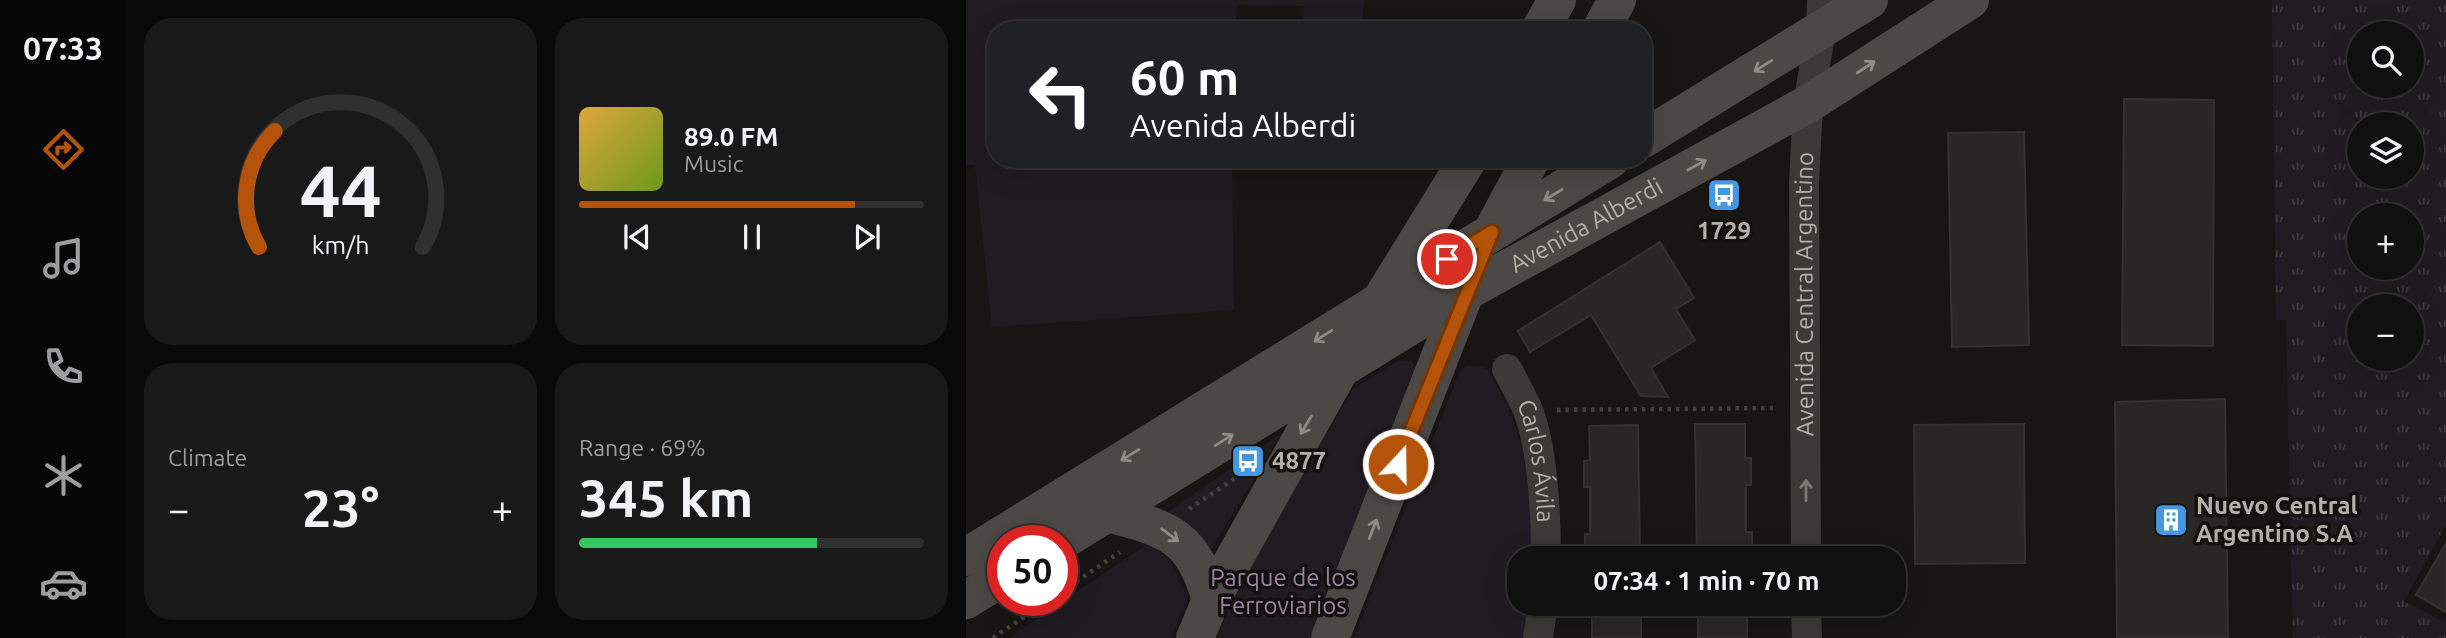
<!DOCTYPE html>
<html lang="en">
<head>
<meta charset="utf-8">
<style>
  :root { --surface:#111010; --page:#1a1919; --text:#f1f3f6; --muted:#9c9d9f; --line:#303030; --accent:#b45309 }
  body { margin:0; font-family:Ubuntu,sans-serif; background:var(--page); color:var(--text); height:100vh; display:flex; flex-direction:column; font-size:26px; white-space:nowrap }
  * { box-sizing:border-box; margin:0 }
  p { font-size:23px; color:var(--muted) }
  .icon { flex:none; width:38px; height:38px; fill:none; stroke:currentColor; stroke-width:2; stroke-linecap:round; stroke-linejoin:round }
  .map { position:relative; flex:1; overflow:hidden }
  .drawer { display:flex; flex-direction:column; gap:18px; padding:18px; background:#090909; width:840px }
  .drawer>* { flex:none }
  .hud { position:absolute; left:21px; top:21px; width:665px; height:147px; border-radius:28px; box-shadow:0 7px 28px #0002,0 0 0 2px var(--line); background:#202124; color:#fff; overflow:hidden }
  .tools { position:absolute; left:1381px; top:21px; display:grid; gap:14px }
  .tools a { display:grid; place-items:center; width:77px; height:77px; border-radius:50%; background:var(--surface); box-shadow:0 7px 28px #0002,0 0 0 2px var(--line); font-size:35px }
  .speed { position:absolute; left:21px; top:525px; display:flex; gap:14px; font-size:35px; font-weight:700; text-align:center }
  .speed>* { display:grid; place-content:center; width:91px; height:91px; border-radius:50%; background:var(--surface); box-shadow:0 7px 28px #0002,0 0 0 2px var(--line); line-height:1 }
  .speed .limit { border:10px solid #d22; background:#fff; color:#111 }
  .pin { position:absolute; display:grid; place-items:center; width:60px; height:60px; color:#fff; margin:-30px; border:4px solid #fff; border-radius:50%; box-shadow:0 2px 7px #0007 }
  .me { position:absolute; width:77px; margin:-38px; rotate:21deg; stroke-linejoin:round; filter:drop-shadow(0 0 5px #0008) }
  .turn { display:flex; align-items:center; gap:24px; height:147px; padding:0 28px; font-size:32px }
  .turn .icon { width:91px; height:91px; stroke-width:2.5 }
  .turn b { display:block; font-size:49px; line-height:60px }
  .big { font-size:52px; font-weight:600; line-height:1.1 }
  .drawer .tile { flex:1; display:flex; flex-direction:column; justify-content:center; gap:10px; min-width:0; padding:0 24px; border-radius:28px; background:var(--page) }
  .drawer .dial { align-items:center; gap:0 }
  .dial svg { height:182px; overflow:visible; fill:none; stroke:var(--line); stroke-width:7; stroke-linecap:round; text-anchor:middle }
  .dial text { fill:var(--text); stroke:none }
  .song { display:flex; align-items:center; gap:21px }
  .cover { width:84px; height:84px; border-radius:10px; background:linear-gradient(135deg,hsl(40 70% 55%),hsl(80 70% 35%)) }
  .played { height:7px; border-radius:4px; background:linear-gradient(90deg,var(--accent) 80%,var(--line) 80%) }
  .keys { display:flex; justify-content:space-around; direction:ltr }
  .heat { display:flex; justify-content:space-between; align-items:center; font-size:38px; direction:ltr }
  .charge { height:10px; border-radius:5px; background:linear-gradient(90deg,#34c759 69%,var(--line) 0) }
  .drawer .tiles { flex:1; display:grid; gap:18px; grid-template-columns:repeat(2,1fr) }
  .trip { position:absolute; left:541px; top:546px; width:399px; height:70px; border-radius:28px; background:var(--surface); box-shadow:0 7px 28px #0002,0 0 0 2px var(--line); font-weight:600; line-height:70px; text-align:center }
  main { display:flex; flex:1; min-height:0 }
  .menu { display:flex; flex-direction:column; width:126px; justify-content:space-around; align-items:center; background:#070606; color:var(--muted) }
  .menu .icon { width:49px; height:49px }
  .menu .current { color:var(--accent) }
  .menu b { font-size:32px; color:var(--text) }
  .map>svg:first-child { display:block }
  .grass { fill:url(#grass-tufts); fill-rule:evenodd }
  .green { fill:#211c21 }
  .building { fill:#282725; stroke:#33322f; stroke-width:2 }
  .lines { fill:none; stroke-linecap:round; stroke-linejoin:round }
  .path { stroke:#42403d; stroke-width:4.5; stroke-dasharray:3.5 5; stroke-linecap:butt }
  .minor { stroke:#3b3a36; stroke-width:30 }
  .secondary { stroke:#4b4845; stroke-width:38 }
  .oneway { stroke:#918b85 }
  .oneway2 { stroke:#7f7a75 }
  .route-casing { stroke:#753606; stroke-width:18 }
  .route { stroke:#b45309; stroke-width:12 }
  .labels { text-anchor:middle; stroke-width:7; stroke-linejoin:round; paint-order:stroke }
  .street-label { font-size:24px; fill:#b6afa8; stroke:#121110 }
  .poi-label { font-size:24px; font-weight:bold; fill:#b6afa8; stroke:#121110; text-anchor:start }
  .park-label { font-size:24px; fill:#9b819f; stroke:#121110 }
</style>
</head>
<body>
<main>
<nav class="menu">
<b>07:33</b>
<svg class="icon current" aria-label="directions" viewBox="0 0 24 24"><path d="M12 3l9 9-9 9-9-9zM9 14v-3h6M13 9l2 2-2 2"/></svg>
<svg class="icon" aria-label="music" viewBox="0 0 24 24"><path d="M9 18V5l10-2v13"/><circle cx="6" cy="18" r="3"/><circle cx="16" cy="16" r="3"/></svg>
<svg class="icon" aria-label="phone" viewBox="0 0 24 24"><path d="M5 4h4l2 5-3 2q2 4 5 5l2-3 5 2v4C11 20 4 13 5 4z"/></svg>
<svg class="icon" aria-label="climate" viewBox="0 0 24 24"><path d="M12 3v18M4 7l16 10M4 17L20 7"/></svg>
<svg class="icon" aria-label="car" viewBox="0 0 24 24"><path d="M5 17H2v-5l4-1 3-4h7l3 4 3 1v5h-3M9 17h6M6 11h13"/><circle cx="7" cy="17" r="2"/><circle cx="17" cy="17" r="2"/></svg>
</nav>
<section class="drawer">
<div class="tiles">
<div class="tile dial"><svg viewBox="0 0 100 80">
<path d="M14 69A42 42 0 1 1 86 69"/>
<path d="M14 69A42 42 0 0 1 21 18" stroke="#b45309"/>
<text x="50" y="56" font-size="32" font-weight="700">44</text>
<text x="50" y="72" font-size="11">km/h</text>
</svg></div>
<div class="tile">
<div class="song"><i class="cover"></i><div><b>89.0 FM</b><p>Music</p></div></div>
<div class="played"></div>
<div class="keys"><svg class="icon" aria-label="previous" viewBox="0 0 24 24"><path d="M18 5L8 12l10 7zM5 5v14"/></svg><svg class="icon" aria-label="pause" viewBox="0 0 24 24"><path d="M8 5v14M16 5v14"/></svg><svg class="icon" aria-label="next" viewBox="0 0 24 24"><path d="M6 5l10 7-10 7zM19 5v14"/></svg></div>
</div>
<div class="tile"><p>Climate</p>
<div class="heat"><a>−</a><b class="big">23°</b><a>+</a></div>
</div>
<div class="tile"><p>Range · 69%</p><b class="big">345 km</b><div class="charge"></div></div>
</div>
</section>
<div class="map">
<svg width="1480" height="638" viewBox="0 0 1480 638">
  <defs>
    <pattern id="grass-tufts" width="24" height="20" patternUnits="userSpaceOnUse" patternTransform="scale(1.75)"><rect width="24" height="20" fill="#211c21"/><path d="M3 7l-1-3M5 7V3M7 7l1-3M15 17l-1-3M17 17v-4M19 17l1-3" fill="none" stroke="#3f3a3e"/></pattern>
  </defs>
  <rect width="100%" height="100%" fill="#171615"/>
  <path class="grass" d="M1306,0H1480V525L1438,601L1480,623V638H1327L1320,320H1310ZM1393,33H1446V86H1393ZM1393,124H1446V177H1393ZM1393,215H1446V268H1393ZM1393,306H1446V359H1393Z"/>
  <g class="green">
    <path d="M0,0H398L395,30H336L338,6L271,5L269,30H30V159H266L268,310L26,327L9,165H0Z"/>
    <path d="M433,360L446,361L450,370L449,382L344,638H251L277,575L387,389Z"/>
    <path d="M500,366H514L522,370L546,416L562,465L566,558H553V604H564L561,638H388L493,373Z"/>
    <path d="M315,434L244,552L197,515Z"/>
    <path d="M183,543L205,562L222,599L204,638H43Z"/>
  </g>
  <g class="building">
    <path d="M1158,99L1248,100L1247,346L1156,345Z"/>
    <path d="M1058,132L1063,345L986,347L982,133Z"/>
    <path d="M694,242L728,298L710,309L729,340L685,368L702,397L675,396L625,315L564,352L552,331Z"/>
    <path d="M1259,399L1262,638H1151L1149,402Z"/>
    <path d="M729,424H779V458H785V485H780V532H786V558H731Z"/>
    <path d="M1058,424L1059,563L949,564L948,425Z"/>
    <path d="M672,425L674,558H619V534H624V487H618V461L624,460L623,426Z"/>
    <path d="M1480,543V612L1450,595Z"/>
    <rect x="626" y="604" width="49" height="34"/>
    <rect x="732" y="604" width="49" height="34"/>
  </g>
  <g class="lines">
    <g class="path">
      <path d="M591,410L809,408"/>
      <path d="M223,509L274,475"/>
      <path d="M96,591L154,552"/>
      <path d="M27,638L83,600"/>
    </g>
    <g class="minor">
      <path id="s1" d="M541,369C548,382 555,395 561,408C577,447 580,516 580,558"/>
      <path id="s2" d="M840,558L838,183L842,104L855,30L856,0"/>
      <path d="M840,604L841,638"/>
      <path d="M572,638L577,604"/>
    </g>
    <g class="secondary">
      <path d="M574,30L591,0"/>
      <path d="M635,30L651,0"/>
      <path d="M677,139L903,0"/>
      <path d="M527,230L565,159"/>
      <path d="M418,295L502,159"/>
      <path d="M141,513C202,529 226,534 245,600"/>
      <path id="s3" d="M96,541L499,292L842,104L1004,0"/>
      <path d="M0,557L645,159"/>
      <path d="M0,600L37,577"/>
      <path d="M229,638L245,600L372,373"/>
      <path d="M364,638L502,285"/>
    </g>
  </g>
  <defs><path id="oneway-shaft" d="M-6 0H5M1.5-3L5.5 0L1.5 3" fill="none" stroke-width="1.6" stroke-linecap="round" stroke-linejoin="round" transform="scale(1.75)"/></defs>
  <g class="oneway">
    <use href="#oneway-shaft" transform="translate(797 66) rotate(148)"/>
    <use href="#oneway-shaft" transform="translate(900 67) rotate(-33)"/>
    <use href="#oneway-shaft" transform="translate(731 165) rotate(-29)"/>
    <use href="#oneway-shaft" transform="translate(587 195) rotate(149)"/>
    <use href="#oneway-shaft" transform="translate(357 336) rotate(148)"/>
    <use href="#oneway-shaft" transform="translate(340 425) rotate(121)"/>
    <use href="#oneway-shaft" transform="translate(258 440) rotate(-32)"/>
    <use href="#oneway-shaft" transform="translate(164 455) rotate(148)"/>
    <use href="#oneway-shaft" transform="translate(407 529) rotate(-69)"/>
    <use href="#oneway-shaft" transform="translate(204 535) rotate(37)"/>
  </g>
  <use class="oneway2" href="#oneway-shaft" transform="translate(840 490) rotate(-90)"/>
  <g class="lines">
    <g class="route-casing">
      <path id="route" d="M432,464L526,232L481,259"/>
    </g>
    <use href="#route" class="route"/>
  </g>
  <defs>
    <g id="bus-square" transform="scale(1.75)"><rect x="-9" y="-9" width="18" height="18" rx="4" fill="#4298e2" stroke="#121110"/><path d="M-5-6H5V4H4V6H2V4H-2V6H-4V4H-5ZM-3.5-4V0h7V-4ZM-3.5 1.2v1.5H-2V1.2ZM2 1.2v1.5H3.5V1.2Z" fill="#fff"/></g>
    <g id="building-square" transform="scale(1.75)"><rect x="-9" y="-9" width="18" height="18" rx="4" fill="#4298e2" stroke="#121110"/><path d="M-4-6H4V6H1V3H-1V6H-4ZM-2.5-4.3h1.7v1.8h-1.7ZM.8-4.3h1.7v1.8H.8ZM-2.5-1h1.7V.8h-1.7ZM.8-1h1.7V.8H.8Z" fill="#fff"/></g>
  </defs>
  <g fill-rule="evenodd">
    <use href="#bus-square" x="758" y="195"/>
    <use href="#bus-square" x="282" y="461"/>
    <use href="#building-square" x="1205" y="520"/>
  </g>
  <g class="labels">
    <g class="street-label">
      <text dy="8" stroke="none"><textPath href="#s3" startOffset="612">Avenida Alberdi</textPath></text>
      <text dy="8" stroke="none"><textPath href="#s2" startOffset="264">Avenida Central Argentino</textPath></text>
      <text dy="8" stroke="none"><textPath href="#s1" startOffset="98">Carlos Ávila</textPath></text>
    </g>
    <g class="poi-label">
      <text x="758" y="239" text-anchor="middle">1729</text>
      <text x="306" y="469">4877</text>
      <text x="1230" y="514">Nuevo Central<tspan x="1230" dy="28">Argentino S.A</tspan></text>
    </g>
    <g class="park-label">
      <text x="317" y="586">Parque de los<tspan x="317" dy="28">Ferroviarios</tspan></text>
    </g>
  </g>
</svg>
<div class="tools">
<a><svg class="icon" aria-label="search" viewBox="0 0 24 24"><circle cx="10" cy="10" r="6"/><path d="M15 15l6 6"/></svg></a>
<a><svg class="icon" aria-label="layers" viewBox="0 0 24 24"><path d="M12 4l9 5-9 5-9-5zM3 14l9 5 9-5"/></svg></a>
<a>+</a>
<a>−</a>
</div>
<div class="speed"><div class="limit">50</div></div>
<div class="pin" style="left:481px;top:259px;background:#d93025"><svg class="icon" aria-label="arrive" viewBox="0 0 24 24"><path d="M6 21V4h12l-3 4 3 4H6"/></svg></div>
<svg class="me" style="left:432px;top:464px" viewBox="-20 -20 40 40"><circle r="17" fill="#b45309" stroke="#fff" stroke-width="3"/><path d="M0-11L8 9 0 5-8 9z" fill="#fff"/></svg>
<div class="trip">07:34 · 1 min · 70 m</div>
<div class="hud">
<div class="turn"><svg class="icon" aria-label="left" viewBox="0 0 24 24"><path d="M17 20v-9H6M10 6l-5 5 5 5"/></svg><div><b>60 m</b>Avenida Alberdi</div></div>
</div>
</div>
</main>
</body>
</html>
